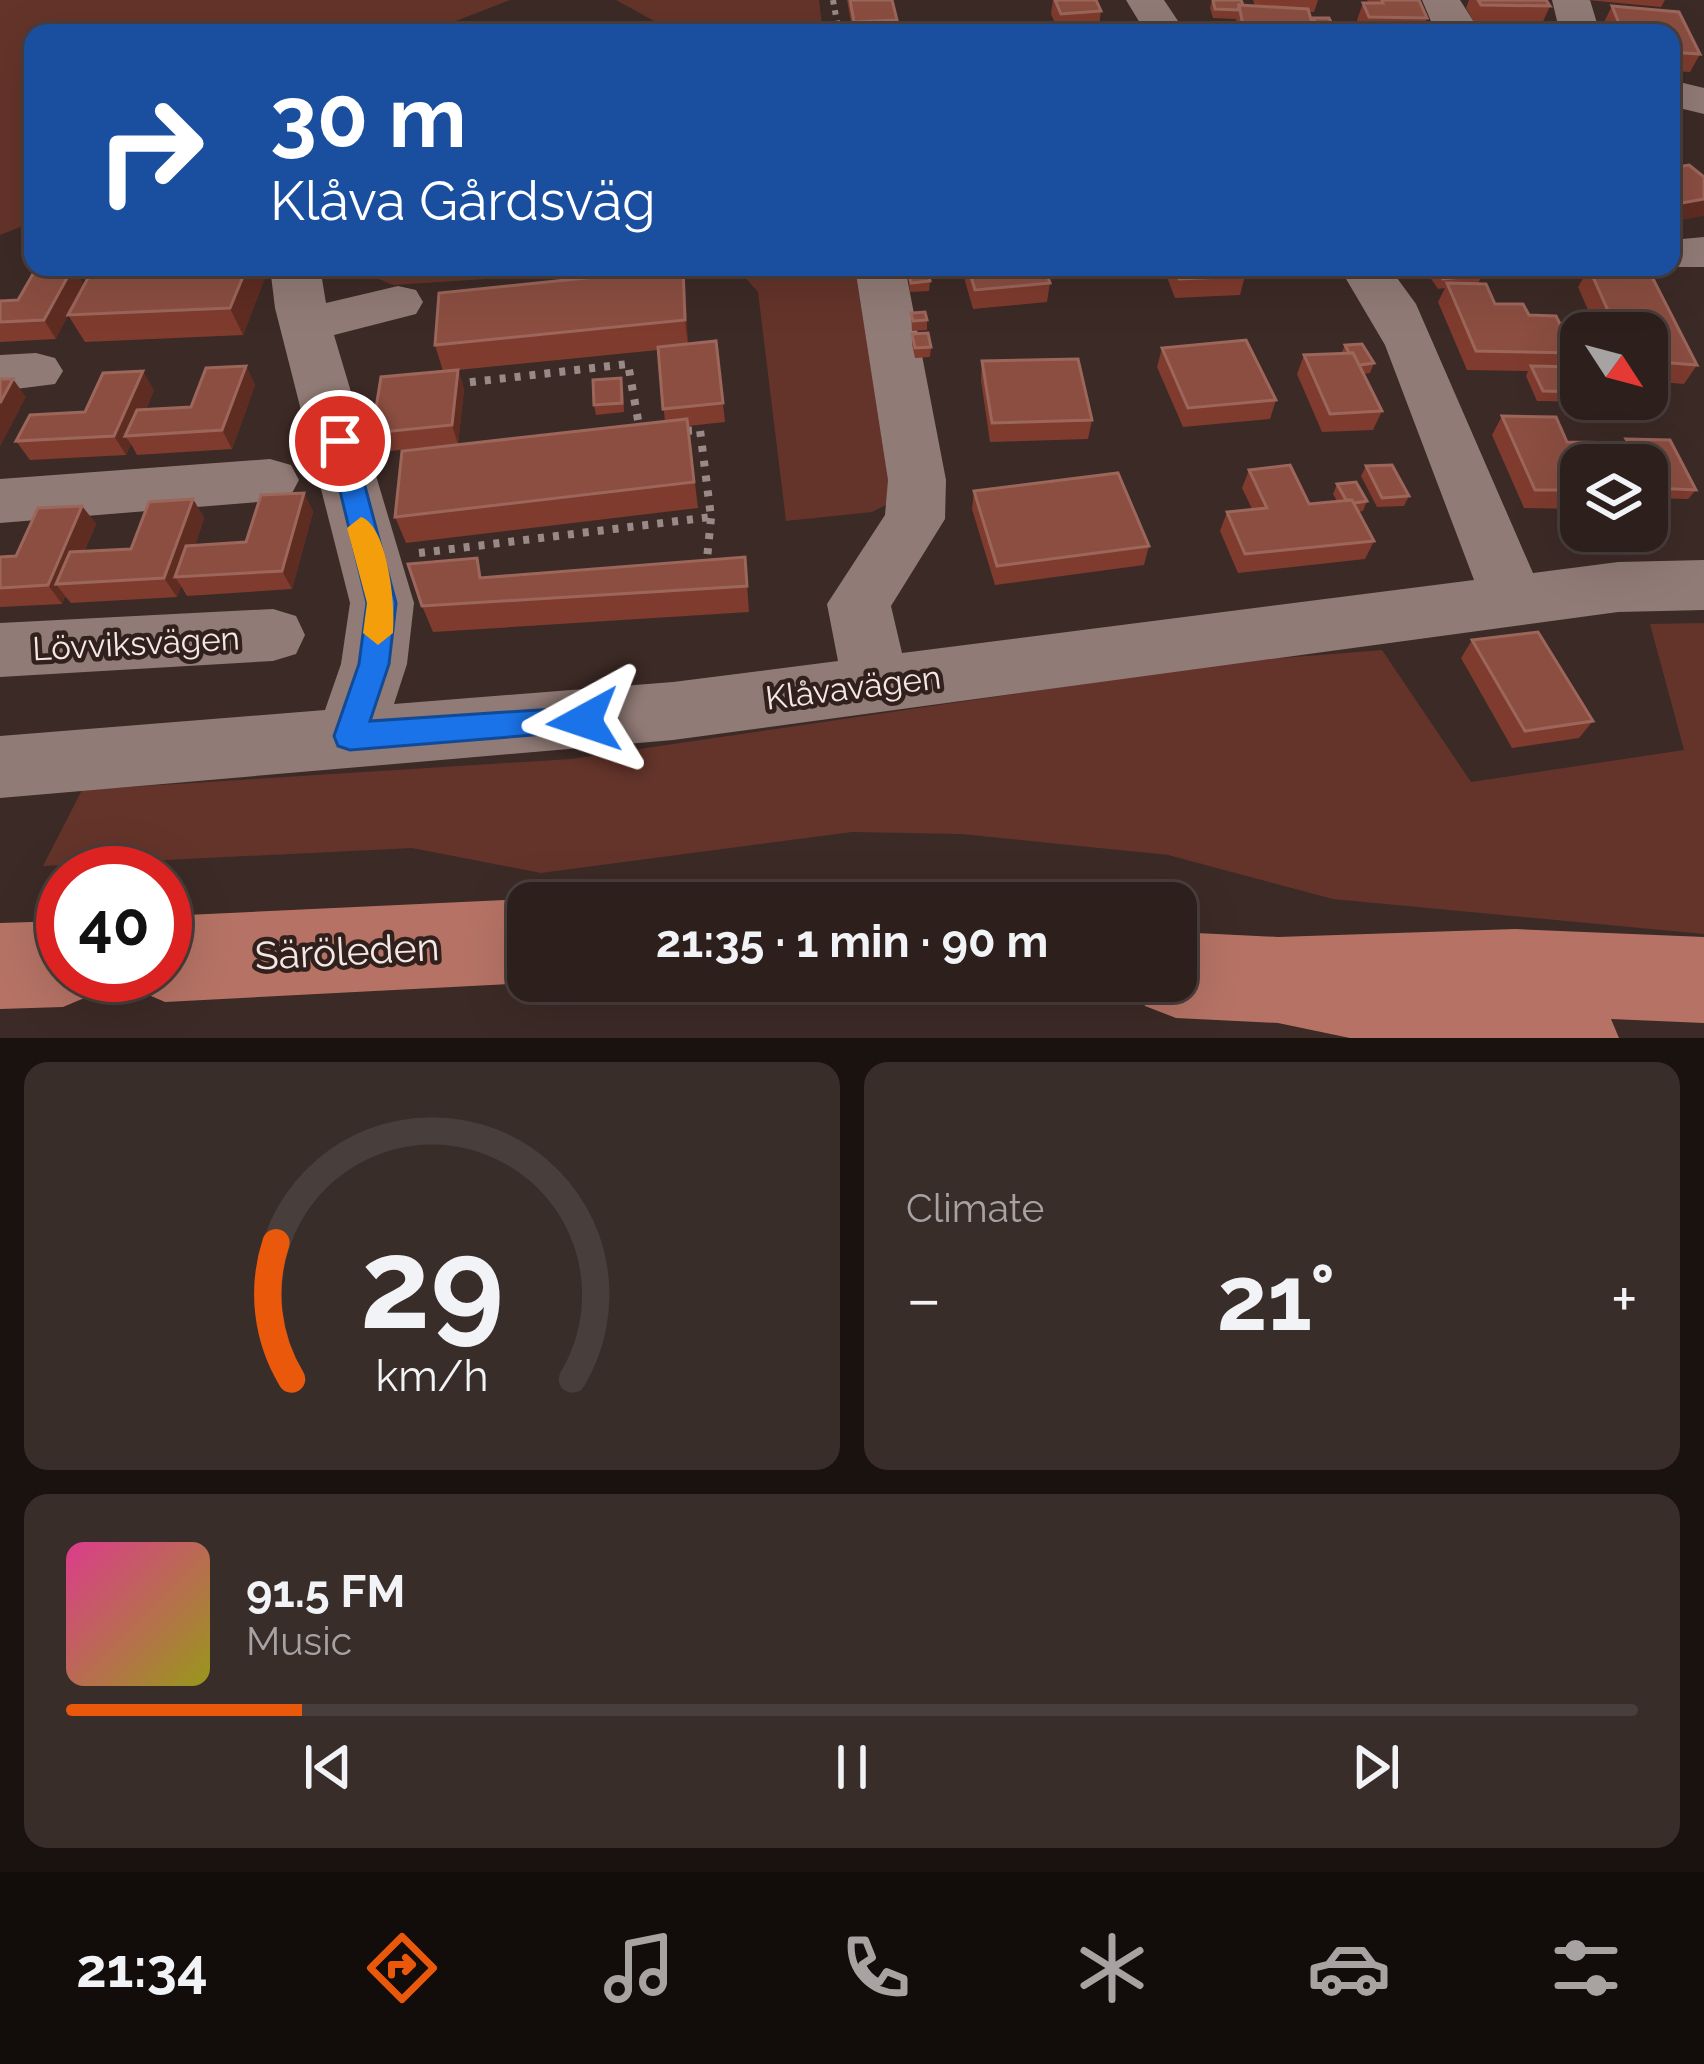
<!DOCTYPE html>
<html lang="en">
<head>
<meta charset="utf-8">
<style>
  :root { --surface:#2d201c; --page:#392d29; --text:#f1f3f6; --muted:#a7a3a3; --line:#483e3b; --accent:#ea580c }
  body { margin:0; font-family:Raleway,sans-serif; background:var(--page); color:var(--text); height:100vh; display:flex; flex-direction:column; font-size:45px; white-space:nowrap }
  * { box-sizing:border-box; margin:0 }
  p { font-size:39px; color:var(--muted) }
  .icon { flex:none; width:66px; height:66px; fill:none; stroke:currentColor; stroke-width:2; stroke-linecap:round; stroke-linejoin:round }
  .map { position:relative; height:1038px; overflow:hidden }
  .side { display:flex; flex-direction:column; gap:24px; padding:24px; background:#19120f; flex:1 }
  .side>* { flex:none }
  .banner { position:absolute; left:24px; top:24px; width:1656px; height:252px; border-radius:24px; box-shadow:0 12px 48px #0002,0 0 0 3px var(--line); background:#1a4fa0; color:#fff; overflow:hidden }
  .needle { width:78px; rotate:126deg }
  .buttons { position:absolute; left:1560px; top:312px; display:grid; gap:24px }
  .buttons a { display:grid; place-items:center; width:108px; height:108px; border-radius:24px; background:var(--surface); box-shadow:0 12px 48px #0002,0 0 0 3px var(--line); font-size:60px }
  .speed { position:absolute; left:36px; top:846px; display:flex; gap:24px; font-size:60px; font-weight:700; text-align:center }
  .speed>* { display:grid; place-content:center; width:156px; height:156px; border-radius:50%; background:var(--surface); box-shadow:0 12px 48px #0002,0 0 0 3px var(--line); line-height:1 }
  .speed .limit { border:18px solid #d22; background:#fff; color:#111 }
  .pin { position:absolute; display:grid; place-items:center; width:102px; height:102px; color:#fff; margin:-51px; border:6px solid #fff; border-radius:50%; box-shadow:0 3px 12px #0007 }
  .me { position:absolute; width:132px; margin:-66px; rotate:265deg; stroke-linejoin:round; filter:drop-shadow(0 0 9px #0008) }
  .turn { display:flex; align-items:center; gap:42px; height:252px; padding:0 48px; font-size:54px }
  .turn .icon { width:156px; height:156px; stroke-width:2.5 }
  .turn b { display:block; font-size:84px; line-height:102px }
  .big { font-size:90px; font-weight:700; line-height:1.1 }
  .side .tile { flex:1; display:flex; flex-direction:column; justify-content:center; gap:18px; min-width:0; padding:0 42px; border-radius:24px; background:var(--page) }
  .side .dial { align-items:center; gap:0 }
  .dial svg { height:312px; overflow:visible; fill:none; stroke:var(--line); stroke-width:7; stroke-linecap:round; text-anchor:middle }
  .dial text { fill:var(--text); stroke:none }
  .song { display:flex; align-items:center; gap:36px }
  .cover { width:144px; height:144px; border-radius:18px; background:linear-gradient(135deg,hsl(330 70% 55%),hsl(60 70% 35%)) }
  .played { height:12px; border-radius:6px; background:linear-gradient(90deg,var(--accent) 15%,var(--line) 15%) }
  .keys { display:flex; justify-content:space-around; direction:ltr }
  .heat { display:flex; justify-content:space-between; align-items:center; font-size:66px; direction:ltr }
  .side .tiles { flex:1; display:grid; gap:24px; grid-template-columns:1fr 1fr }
  .tile:last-child { grid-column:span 2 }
  .trip { position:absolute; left:507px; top:882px; width:690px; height:120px; border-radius:24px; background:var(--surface); box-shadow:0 12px 48px #0002,0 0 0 3px var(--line); font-weight:700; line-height:120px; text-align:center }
  .dock { display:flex; height:192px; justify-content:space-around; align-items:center; background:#120d0b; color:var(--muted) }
  .dock .icon { width:84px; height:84px }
  .dock .current { color:var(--accent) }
  .dock b { font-size:54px; color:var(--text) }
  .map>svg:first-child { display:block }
  .green { fill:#64342a }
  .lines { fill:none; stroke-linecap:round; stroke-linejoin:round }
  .path-far1 { stroke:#998a87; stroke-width:6; stroke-dasharray:4.5 6; stroke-linecap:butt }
  .path { stroke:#998a87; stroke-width:8; stroke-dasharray:6 9; stroke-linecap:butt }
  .minor { fill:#917b76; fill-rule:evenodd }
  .major { fill:#b67365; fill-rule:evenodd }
  .wall { fill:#7f3b2e }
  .shaded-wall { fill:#5f2c22 }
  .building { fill:#8b4e41; stroke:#9c665b; stroke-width:3 }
  .route { fill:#1a73e8; stroke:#114b97; stroke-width:3 }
  .slow { fill:#f59e0b }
  .labels { text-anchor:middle; stroke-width:9; stroke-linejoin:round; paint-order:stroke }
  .street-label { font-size:33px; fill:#f4e8e5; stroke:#32201d }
  .near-street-label { font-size:39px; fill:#f4e8e5; stroke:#32201d }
</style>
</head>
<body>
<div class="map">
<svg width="1704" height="1038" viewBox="0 0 1704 1038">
  <rect width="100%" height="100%" fill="#3c2a26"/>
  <g class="green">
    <path d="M0,0H510L425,33H33V222L0,235Z"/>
    <path d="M616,0H819L823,33H676Z"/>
    <path d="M350,267H676L393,285Z"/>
    <path d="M725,267H866L907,494L872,512L786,521L758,292L743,275Z"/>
    <path d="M1704,623V934L1333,899L1168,855L962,834L852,832L541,873L412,848L43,866L82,790L571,759L1232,662L1382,650L1471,782L1684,750L1650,624Z"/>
  </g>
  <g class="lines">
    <path class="path-far1" d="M833,0L839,33"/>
    <g class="path">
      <path d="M455,384L628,364L640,431"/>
      <path d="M419,553L711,517L700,430L683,431"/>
      <path d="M706,569L711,518"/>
    </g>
    <g class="minor">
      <path d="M1126,0H1164L1186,33H1146Z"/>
      <path d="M1422,0H1460L1481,33H1436Z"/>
      <path d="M1552,0H1590L1600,33H1560Z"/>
      <path d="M1671,80L1704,88V114L1671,106Z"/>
      <path d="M1704,237V267H1659H1671V240Z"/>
      <path d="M270,267H320L326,303L398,286L416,290L423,302L416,314L334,335L414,603L407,664L394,704L673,682L838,661L827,604L885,515L888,480L855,267H905L946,480L945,519L891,606L902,653L1474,580L1385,345L1339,267H1389L1416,304L1533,573L1618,562L1704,560V610L1618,612L673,740L0,798V736L325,710L341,664L350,603L275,308Z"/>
      <path d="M36,353L55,358L63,371L55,384L0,391V355Z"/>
      <path d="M270,459L291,465L299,480L291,495L270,501L0,523V479Z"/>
      <path d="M273,609L296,616L305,635L296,654L273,661L0,677V623Z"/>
    </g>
    <g class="major">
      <path d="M528,899L537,903H528V981H532L528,983L165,1002L135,989L129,975H165V916Z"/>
      <path d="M63,921V975H102L94,994L63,1007L0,1009V923Z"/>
      <path d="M1515,929L1704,937V1023L1611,1019L1619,1038H1350L1278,1023L1176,1018L1145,1006L1135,981H1176V932L1278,937Z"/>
    </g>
  </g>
  <g class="wall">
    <path d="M847,0H892L897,20V33H853Z"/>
    <path d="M1053,0H1096L1101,11L1099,26L1110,33H1059L1051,14Z"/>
    <path d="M1212,0L1255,6L1253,0H1318L1314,12H1309L1312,22L1313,18L1335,30L1334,33H1237L1236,19L1213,18L1210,8Z"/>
    <path d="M1367,0H1419L1427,18L1421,33H1363L1357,20L1363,3H1369Z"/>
    <path d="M1469,0H1546L1550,6L1542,24L1474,22L1466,8Z"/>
    <path d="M1587,0H1665L1661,7Z"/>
    <path d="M1612,6L1679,12L1700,54L1690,72L1671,71V33H1607L1603,24Z"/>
    <path d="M37,267L56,339L0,342V301L18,300Z"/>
    <path d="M159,267L162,273L269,267L243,335L85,342L68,315Z"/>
    <path d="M907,267L930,281L929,291L910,292Z"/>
    <path d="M961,267H1044L1050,283L1047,302L973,309Z"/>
    <path d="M1163,267H1242L1245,276L1240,295L1175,298Z"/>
    <path d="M1423,267H1476L1482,275L1478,284L1495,304L1529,315L1575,353L1567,367H1581V399H1598L1596,402L1537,401L1526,376L1528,371L1467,370L1438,302L1445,288L1438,289Z"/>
    <path d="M1592,267H1647L1697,365L1684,384L1647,381V333H1598L1578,287L1589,268Z"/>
    <path d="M683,268L688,344L716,341L725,422L688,426L698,508L406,543L395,517L665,422L658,350L458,370L464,389L458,444L380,452L372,433L443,371L435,345Z"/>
    <path d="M911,313L927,320V330L912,331Z"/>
    <path d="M912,334L931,347L930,357L915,358L912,344Z"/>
    <path d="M1345,345L1374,363L1370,373L1363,374L1382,411L1373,430L1322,432L1297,374L1304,355L1341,354Z"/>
    <path d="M1162,348L1276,400L1270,419L1183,427L1157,367Z"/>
    <path d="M982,361L1092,420L1088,439L990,442L981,380Z"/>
    <path d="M246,366L255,385L232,449L137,455L131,444L126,455L30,460L16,441L85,412L154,390L146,409L191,407Z"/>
    <path d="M623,387L624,412L596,415L594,405Z"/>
    <path d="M1502,416L1567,442L1624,443L1626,439L1696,490L1688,499L1652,498L1647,505V465H1581V509L1524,508L1492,435Z"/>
    <path d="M1366,466L1409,496L1404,506L1377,507L1361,476Z"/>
    <path d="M1249,470L1309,504L1337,501L1333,494L1337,484L1367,501L1363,511L1358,512L1374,541L1365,559L1238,573L1220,531L1227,512L1252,509L1242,488Z"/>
    <path d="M974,491L1149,546L1144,565L995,585L972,509Z"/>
    <path d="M304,493L313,512L292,589L187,596L181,586L177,597L71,603L65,596L62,604L0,607V557L16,556L82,506L96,524L84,552L131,549L193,499L204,518L195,545L246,542Z"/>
    <path d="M745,557L749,612L433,632L422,606L484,578Z"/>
    <path d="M1472,640L1593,721L1579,738L1512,748L1461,658Z"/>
  </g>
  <g class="shaded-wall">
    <path d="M1704,199V216L1671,222V205Z"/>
    <path d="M73,267L84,285L56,339L44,320Z"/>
    <path d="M139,267H159L163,274L135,276Z"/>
    <path d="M247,267H269L243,335L230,308Z"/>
    <path d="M683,268L686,295L688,347L685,320Z"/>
    <path d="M246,366L255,385L232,449L222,430Z"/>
    <path d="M458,370L464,389L458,444L452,425Z"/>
    <path d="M143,371L154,390L134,435L125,436L131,444L126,455L114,436Z"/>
    <path d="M13,379L26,397L0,447V403Z"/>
    <path d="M304,493L313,512L292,589L282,571Z"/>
    <path d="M193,499L204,518L184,577H175L181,586L177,597L164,578Z"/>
    <path d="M82,506L96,524L70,584H56L65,596L62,604L48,585Z"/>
  </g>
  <g class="building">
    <path d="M850,0H892L897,20L854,22Z"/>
    <path d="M1055,0H1096L1101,11L1061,14Z"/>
    <path d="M1213,0H1241L1243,5H1239L1238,10L1215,9Z"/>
    <path d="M1382,0H1419L1427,18L1369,17L1363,3H1383Z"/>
    <path d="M1478,0H1546L1550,6L1481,5Z"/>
    <path d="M1239,5L1308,9L1315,33L1244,30Z"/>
    <path d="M1612,6L1679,12L1700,54L1671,52V33H1623Z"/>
    <path d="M1313,18H1329L1335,30H1319Z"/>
    <path d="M1105,25L1110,33H1061L1059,30Z"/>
    <path d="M1689,165L1704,177V199L1671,205V168Z"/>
    <path d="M37,267H73L44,320L0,322V301L18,300Z"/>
    <path d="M94,267H139L135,276L162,275L165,267H247L230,308L68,315Z"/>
    <path d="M907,267H926L930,281L911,283Z"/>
    <path d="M968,267H1044L1050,283L975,290Z"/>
    <path d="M1175,267H1242L1245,276L1179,279Z"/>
    <path d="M1434,267H1476L1482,275L1443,279Z"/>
    <path d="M1607,267H1647L1697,365L1647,361V333H1618L1589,268L1609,270Z"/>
    <path d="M683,268L685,320L435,345L439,293Z"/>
    <path d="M1447,283L1486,284L1495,304H1523L1529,315L1556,316L1575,353L1476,351Z"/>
    <path d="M925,312L927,320L913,321L911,313Z"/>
    <path d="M928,333L931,347L915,348L912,334Z"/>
    <path d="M1246,340L1276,400L1188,408L1162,348Z"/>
    <path d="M716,341L723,403L663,409L658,347Z"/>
    <path d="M1362,344L1374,363L1359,365L1353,353H1349L1345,345Z"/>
    <path d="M1353,353L1382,411L1330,414L1304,355Z"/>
    <path d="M1078,359L1092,420L992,423L982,361Z"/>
    <path d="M246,366L222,430L125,436L137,410L191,407L206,368Z"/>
    <path d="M1531,366L1581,367V392L1543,391Z"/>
    <path d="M458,370L452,425L372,433L381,377Z"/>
    <path d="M143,371L114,436L16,441L30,415L85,412L103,373Z"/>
    <path d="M621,378L622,403L594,405L593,380Z"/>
    <path d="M0,379H13L0,403Z"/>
    <path d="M1502,416L1556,417L1567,442L1630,443L1642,465H1581V490H1535Z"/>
    <path d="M687,419L694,482L395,517L402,451Z"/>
    <path d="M1626,439L1670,440L1696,490L1654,488L1647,474V465H1642Z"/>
    <path d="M1290,465L1309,504L1352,500L1374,541L1245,554L1227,512L1267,508L1249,470Z"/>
    <path d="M1392,465L1409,496L1382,498L1366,466Z"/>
    <path d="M1118,473L1149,546L997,566L974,491Z"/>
    <path d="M1647,474L1656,492L1647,491Z"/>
    <path d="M1356,482L1367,501L1354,503L1352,500H1346L1337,484Z"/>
    <path d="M304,493L282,571L175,577L186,546L246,542L261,495Z"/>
    <path d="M193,499L164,578L56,584L70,552L131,549L149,502Z"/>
    <path d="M82,506L48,585L0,588V557L16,556L38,508Z"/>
    <path d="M745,557L747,586L422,606L408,564L477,558L480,578Z"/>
    <path d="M1538,632L1593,721L1525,731L1472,640Z"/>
  </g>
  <path class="route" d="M340,431L353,441L396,603L389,664L370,721L584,707L595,711L600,721L595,730L350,750L338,746L334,736L359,664L367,603L328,441Z"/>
  <path class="slow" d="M361,517C388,526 396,607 393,633L378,645L363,633L367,603L347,528Z"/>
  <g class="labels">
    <g class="street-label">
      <text transform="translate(136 643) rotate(-3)" y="12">Lövviksvägen</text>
      <text transform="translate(853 687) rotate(-7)" y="12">Klåvavägen</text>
    </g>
    <g class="near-street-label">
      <text transform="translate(347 951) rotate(-3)" y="14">Säröleden</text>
    </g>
  </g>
</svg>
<div class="buttons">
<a><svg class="needle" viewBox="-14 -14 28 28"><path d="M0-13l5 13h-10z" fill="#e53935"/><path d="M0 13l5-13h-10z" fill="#a7a3a3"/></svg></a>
<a><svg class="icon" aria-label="layers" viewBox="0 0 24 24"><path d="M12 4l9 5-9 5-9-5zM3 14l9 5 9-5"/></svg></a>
</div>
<div class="speed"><div class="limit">40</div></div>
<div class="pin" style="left:340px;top:441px;background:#d93025"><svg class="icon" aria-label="arrive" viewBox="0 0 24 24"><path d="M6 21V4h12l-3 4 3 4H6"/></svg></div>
<svg class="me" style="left:584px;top:721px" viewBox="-20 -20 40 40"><path d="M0-17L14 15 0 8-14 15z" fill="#1a73e8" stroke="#fff" stroke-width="4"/></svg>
<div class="trip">21:35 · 1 min · 90 m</div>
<div class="banner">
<div class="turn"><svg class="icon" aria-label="right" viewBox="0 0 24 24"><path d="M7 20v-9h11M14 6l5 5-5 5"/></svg><div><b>30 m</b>Klåva Gårdsväg</div></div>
</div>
</div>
<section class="side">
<div class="tiles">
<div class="tile dial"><svg viewBox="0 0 100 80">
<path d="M14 69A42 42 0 1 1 86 69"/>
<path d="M14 69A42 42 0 0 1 10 34" stroke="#ea580c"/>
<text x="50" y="56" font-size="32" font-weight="700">29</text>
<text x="50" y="72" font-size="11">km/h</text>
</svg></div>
<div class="tile"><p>Climate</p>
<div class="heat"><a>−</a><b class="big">21°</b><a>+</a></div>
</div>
<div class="tile">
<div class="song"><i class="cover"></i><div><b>91.5 FM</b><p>Music</p></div></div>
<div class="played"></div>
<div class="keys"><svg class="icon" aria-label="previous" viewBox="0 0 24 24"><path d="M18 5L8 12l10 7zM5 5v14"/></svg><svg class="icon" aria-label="pause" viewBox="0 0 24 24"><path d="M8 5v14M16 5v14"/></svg><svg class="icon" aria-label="next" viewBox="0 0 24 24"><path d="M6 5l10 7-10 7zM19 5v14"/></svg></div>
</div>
</div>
</section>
<nav class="dock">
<b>21:34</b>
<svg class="icon current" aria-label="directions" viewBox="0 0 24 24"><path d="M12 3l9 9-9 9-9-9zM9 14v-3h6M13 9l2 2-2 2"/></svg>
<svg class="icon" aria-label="music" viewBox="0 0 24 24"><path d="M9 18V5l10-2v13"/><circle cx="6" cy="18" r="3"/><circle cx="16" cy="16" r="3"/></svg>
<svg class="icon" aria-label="phone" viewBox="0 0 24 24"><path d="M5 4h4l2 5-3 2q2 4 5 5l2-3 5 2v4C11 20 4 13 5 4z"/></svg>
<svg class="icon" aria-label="climate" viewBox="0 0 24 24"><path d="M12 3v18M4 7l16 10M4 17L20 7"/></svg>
<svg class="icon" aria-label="car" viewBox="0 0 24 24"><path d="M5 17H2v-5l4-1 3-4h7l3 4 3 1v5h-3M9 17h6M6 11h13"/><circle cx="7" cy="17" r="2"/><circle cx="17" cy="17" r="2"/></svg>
<svg class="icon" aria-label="filters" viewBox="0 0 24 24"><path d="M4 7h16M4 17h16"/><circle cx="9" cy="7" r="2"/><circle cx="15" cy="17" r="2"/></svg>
</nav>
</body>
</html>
